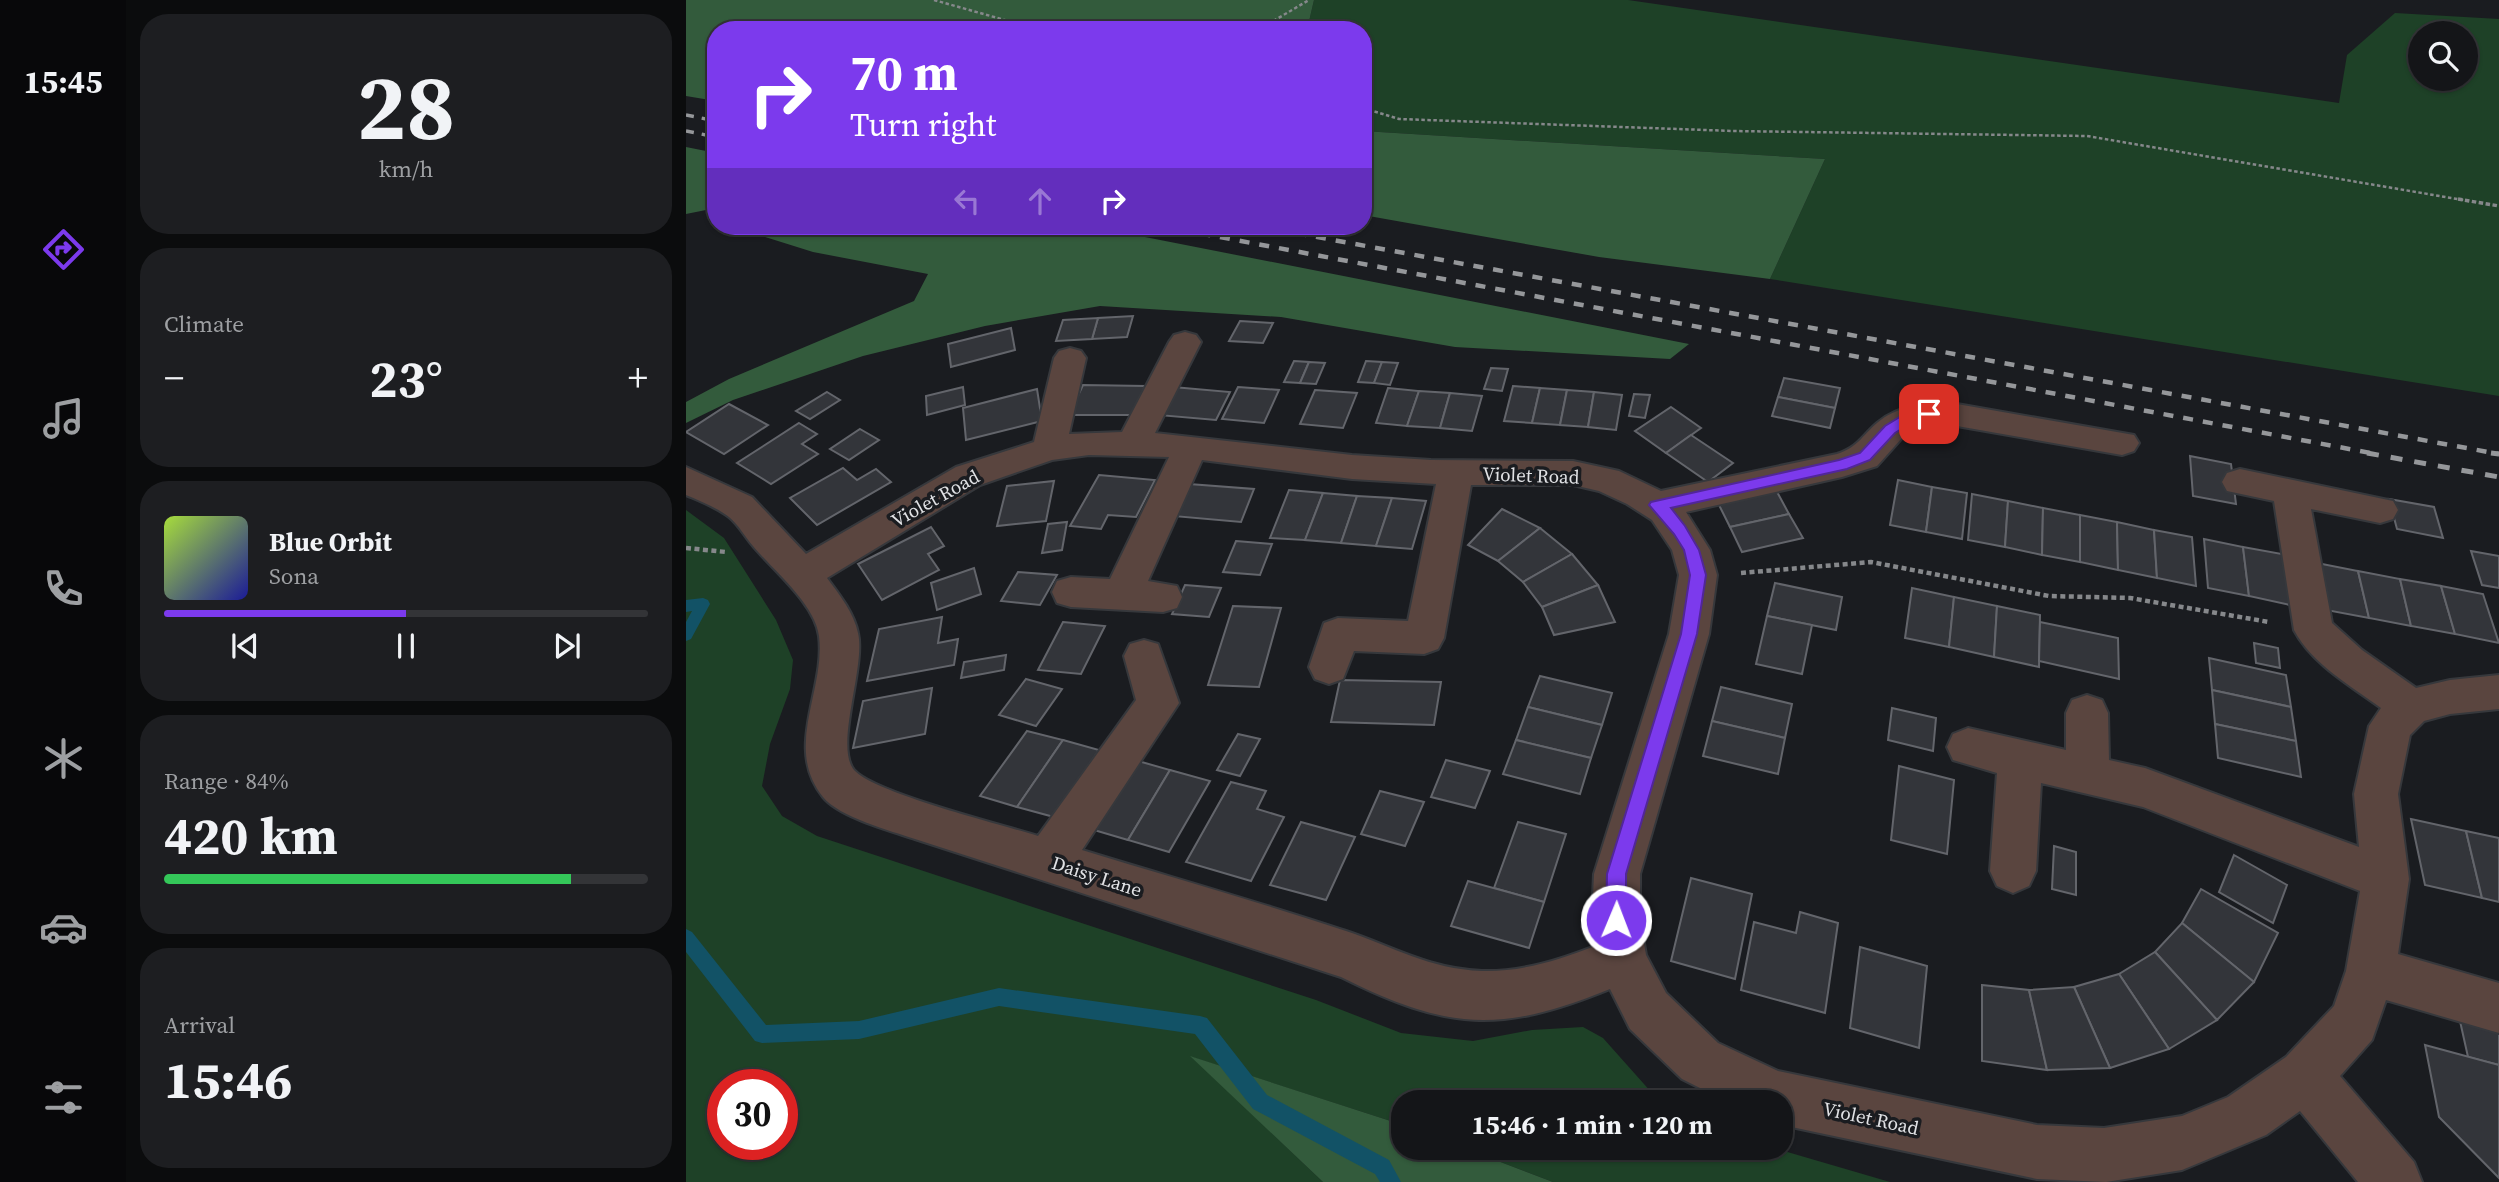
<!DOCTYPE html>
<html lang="en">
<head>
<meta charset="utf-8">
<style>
  :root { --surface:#141518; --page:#1d1e21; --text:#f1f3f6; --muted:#9d9fa2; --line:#333437; --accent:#7c3aed }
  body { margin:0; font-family:"Source Serif 4",serif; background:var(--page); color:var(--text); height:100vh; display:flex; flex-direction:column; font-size:26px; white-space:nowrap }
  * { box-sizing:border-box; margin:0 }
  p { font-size:23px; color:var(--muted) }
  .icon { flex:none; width:38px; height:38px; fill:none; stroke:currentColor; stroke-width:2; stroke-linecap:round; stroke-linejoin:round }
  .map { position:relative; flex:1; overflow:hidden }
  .sheet { display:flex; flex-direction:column; gap:14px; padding:14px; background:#0b0c0d; width:560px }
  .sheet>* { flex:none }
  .hud { position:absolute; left:21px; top:21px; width:665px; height:214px; border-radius:28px; box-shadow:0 2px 5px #0004,0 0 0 2px var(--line); background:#7c3aed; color:#fff; overflow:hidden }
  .fabs { position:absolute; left:1722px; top:21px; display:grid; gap:14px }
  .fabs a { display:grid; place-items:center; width:70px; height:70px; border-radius:50%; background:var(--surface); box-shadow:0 2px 5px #0004,0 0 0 2px var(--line); font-size:35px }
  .speed { position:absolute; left:21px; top:1069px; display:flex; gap:14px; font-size:35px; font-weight:700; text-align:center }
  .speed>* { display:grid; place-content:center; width:91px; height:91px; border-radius:50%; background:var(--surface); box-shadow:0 2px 5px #0004,0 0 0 2px var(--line); line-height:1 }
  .speed .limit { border:10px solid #d22; background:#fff; color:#111 }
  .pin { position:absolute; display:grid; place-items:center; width:60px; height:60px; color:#fff; margin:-30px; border-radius:14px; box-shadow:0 4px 10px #0006 }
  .me { position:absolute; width:77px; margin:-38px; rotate:1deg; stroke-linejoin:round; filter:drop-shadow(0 0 5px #0008) }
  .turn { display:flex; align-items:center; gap:24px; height:147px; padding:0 28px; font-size:32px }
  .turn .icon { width:91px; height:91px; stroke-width:2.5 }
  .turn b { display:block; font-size:49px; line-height:60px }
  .lanes { display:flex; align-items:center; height:66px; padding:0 28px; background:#0003; justify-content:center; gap:35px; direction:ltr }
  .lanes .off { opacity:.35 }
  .big { font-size:52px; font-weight:700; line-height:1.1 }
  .sheet .widget { flex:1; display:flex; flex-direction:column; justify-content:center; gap:10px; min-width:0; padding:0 24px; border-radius:28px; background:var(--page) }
  .sheet .dial { align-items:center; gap:0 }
  .dial b { font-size:91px; line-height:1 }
  .song { display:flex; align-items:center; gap:21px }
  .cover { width:84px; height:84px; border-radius:10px; background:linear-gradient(135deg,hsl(80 70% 55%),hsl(240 70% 35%)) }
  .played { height:7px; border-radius:4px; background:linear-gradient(90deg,var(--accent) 50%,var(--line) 50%) }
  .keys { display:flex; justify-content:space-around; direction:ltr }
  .heat { display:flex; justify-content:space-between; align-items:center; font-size:38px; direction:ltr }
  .charge { height:10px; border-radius:5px; background:linear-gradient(90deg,#34c759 84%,var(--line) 0) }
  .trip { position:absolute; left:705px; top:1090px; width:402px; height:70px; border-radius:28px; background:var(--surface); box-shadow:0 2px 5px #0004,0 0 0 2px var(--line); font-weight:700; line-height:70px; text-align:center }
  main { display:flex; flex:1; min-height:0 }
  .menu { display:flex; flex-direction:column; width:126px; justify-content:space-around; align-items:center; background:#08080a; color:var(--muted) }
  .menu .icon { width:49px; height:49px }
  .menu .current { color:var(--accent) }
  .menu b { font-size:32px; color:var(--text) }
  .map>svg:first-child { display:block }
  .green { fill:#1e4127; fill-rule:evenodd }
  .forest { fill:#335b3c }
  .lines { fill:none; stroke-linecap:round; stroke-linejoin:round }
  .stream { fill:#125266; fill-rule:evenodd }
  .building { fill:#33353a; stroke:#63656b; stroke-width:2 }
  .minor-casing { stroke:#36383c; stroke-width:4 }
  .path-far2 { stroke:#86888b; stroke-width:2.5; stroke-dasharray:3.5 2.5; stroke-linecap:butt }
  .path-far1 { stroke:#86888b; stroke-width:3.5; stroke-dasharray:4.5 2.5; stroke-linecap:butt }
  .path { stroke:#86888b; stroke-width:4.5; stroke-dasharray:5 3.5; stroke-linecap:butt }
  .minor { fill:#5a453f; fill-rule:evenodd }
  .rail-far2 { stroke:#95979a; stroke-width:3.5; stroke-dasharray:8 8; stroke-linecap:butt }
  .rail-far1 { stroke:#95979a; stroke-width:4.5; stroke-dasharray:10 10; stroke-linecap:butt }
  .rail { stroke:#95979a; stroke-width:5; stroke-dasharray:12 12; stroke-linecap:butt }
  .route { fill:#7c3aed; stroke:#51269a; stroke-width:2 }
  .labels { text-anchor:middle; stroke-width:7; stroke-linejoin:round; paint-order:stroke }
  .street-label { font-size:19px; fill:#e1e2e5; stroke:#1a1c20 }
</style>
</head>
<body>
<main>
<nav class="menu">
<b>15:45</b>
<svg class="icon current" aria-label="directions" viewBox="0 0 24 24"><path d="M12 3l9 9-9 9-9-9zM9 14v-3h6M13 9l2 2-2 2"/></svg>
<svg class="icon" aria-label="music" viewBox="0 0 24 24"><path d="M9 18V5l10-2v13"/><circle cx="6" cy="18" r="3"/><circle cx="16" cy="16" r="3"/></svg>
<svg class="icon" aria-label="phone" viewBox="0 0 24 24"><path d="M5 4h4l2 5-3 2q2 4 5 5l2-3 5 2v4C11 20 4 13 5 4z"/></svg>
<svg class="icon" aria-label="climate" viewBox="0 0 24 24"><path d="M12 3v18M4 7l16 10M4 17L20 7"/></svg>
<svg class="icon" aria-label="car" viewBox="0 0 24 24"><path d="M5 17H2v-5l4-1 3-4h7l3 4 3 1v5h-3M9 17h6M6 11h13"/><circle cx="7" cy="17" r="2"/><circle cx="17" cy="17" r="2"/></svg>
<svg class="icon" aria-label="filters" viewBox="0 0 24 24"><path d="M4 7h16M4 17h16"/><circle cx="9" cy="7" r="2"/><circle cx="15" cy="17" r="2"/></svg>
</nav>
<section class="sheet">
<div class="widget dial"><b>28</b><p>km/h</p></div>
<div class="widget"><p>Climate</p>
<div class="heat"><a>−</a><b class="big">23°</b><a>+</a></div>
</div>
<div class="widget">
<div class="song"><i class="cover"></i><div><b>Blue Orbit</b><p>Sona</p></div></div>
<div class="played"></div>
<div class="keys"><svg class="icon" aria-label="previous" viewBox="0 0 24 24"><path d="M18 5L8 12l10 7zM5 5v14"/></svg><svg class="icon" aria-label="pause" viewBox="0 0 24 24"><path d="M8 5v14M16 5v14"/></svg><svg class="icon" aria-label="next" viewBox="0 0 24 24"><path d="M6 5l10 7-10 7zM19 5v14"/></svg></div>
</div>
<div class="widget"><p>Range · 84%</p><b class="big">420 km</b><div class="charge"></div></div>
<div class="widget"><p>Arrival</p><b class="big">15:46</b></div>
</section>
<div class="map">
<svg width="1813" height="1182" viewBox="0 0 1813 1182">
  <rect width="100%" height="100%" fill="#1a1c20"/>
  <g class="green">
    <path d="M628,0H942L1653,103L1661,55L1709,13L1813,19V396L1084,279L1139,159L677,131V30H621ZM1734,33H1780V79H1734Z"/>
    <path d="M0,510L38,538L90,620L107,660L104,689L84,744L76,786L96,816L131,836L630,1000L715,1033L787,1041L846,1030L897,1027L917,1038L974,1102H718L717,1125L506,1057L637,1182H0ZM37,1085H96V1144H37Z"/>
    <path d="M778,1148H1088L1204,1182H867Z"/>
  </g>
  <g class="forest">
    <path d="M0,0H628L621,30H30V101L0,96Z"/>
    <path d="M677,131L1139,159L1084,279L913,257L677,215Z"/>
    <path d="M0,147L30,153V208L0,214Z"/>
    <path d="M54,226H403L1003,344L984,359L769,347L595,317L414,306L299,326L177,356L47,400L0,423V402L43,379L228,301L242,274L127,252L57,230Z"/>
    <path d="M504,1056L717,1125L718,1148H778L867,1182H637Z"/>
  </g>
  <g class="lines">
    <g class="stream">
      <path d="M17,598L22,600L24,604L5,639L0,641V622L6,611L0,612V600Z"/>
      <path d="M0,929L6,932L80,1025L173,1021L313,988L514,1016L521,1018L581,1095L703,1160L715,1182H694L689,1174L567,1109L509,1034L313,1006L173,1039L76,1043L69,1041L0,952Z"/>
    </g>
  </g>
  <g class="building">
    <path d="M447,316L441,337L406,339L412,318Z"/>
    <path d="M412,318L406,339L370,341L377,320Z"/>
    <path d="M554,321L587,323L577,343L543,341Z"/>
    <path d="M325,328L329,350L265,367L262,344Z"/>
    <path d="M608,361L623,362L614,383L598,382Z"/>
    <path d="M680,361L696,362L688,383L672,382Z"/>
    <path d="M623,362L639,363L630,384L614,383Z"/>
    <path d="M696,362L712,363L704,385L688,383Z"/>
    <path d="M805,368L822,369L816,391L798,389Z"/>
    <path d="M1098,378L1154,388L1149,408L1092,397Z"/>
    <path d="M397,385L459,386L447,415H383Z"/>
    <path d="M827,386L854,388L846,423L818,421Z"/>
    <path d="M277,387L279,405L241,415L240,396Z"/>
    <path d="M487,387L544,392L530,420L472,415Z"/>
    <path d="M552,387L593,390L578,423L536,419Z"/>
    <path d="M702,388L733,391L721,426L690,423Z"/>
    <path d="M854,388L881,390L874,425L846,423Z"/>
    <path d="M351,389L356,421L280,440L277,408Z"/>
    <path d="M629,390L671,393L657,428L614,424Z"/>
    <path d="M881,390L908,392L902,427L874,425Z"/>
    <path d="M733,391L764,393L754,428L721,426Z"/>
    <path d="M141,392L154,400L124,419L110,411Z"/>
    <path d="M908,392L936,395L930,430L902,427Z"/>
    <path d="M764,393L796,396L786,431L754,428Z"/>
    <path d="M948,394L964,395L959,418L943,416Z"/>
    <path d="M1092,397L1149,408L1144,428L1086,416Z"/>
    <path d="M43,404L82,425L38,454L0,432Z"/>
    <path d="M985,407L1015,428L980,453L949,431Z"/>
    <path d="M113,423L131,434L116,444L132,454L85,484L51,463Z"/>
    <path d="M174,429L193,440L163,460L144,449Z"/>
    <path d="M1005,435L1047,463L1022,482L980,453Z"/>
    <path d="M1504,456L1545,464L1550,504L1507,496Z"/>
    <path d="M157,468L171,480L190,469L205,482L131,525L104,498Z"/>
    <path d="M413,475L469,480L450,517L422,515L415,529L384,526Z"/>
    <path d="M1212,480L1246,487L1240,532L1204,525Z"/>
    <path d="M368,481L360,521L311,526L321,486Z"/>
    <path d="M503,484L568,489L555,522L487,516Z"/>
    <path d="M1246,487L1281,493L1276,539L1240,532Z"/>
    <path d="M603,490L637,493L619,540L584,538Z"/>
    <path d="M1090,490L1103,514L1044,527L1032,503Z"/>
    <path d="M637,493L671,496L655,543L619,540Z"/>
    <path d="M1286,494L1322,501L1319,547L1282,540Z"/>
    <path d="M671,496L706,498L690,546L655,543Z"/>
    <path d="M706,498L740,501L726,549L690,546Z"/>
    <path d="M1703,499L1748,507L1757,538L1711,529Z"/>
    <path d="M1322,501L1357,508L1356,555L1319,547Z"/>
    <path d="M1357,508L1394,515V562L1356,555Z"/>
    <path d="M816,509L854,528L812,561L782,545Z"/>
    <path d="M1103,514L1117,538L1056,552L1044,527Z"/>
    <path d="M1394,515L1431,522L1432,570L1394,562Z"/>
    <path d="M381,522L376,550L356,553L362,524Z"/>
    <path d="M1431,522L1468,530L1471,578L1432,570Z"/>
    <path d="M245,527L258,546L242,554L253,570L196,600L172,564Z"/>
    <path d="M854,528L886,554L837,582L812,561Z"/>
    <path d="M1468,530L1506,537L1510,586L1471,578Z"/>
    <path d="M1518,539L1557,547L1563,596L1522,588Z"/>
    <path d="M550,541L586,544L574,575L537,572Z"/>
    <path d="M1557,547L1596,554L1604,605L1563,596Z"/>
    <path d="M1785,551L1813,556V588L1796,585Z"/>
    <path d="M886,554L912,585L856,607L837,582Z"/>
    <path d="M1631,563L1672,571L1683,618L1640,610Z"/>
    <path d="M288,568L295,594L251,610L245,583Z"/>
    <path d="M1672,571L1714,579L1725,626L1683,618Z"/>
    <path d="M332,572L371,575L354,605L315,601Z"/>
    <path d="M1714,579L1755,586L1769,634L1725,626Z"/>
    <path d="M1089,583L1156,597L1150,630L1081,616Z"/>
    <path d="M499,585L535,588L523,617L486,614Z"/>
    <path d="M912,585L929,622L868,635L856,607Z"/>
    <path d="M1755,586L1797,594L1813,643L1769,634Z"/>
    <path d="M1226,588L1268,597L1263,647L1219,638Z"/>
    <path d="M1268,597L1311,606L1308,657L1263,647Z"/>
    <path d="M547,606L595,608L573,687L522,685Z"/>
    <path d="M1311,606L1354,615L1353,667L1308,657Z"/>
    <path d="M1081,616L1126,625L1116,674L1070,664Z"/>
    <path d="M256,617L252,643L272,639L268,665L181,681L193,629Z"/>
    <path d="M377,622L419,626L395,674L352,670Z"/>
    <path d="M1354,622L1432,638L1433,679L1353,661Z"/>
    <path d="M1568,643L1592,648L1594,668L1570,663Z"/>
    <path d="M320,655L318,670L275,678L278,662Z"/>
    <path d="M1523,658L1600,675L1605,707L1526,690Z"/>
    <path d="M854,676L926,693L916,725L842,707Z"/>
    <path d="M340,679L376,689L350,726L313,715Z"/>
    <path d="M654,680L755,682L748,725L645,722Z"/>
    <path d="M1035,687L1106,704L1099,738L1026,721Z"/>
    <path d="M246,688L239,734L167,748L177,701Z"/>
    <path d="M1526,690L1605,707L1610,741L1529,724Z"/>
    <path d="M842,707L916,725L905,758L830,740Z"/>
    <path d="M1206,708L1250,718L1247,751L1202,740Z"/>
    <path d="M1026,721L1099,738L1092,774L1017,756Z"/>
    <path d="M1529,724L1610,741L1615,777L1532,758Z"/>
    <path d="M341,731L377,740L331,807L294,796Z"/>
    <path d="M552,734L574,739L554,776L531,770Z"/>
    <path d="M377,740L413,750L368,817L331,807Z"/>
    <path d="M830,740L905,758L894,794L817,774Z"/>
    <path d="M445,759L484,770L442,840L401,828Z"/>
    <path d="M760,760L804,771L789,808L745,797Z"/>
    <path d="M1213,766L1268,780L1261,854L1205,840Z"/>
    <path d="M484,770L524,781L483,852L442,840Z"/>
    <path d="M545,782L580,791L571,809L598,817L565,881L500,862Z"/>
    <path d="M694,791L738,802L719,846L675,834Z"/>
    <path d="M1725,819L1780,831L1796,898L1739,885Z"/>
    <path d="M615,822L669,837L640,900L584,885Z"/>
    <path d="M832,822L880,834L858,902L808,888Z"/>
    <path d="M1780,831L1813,838V902L1796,898Z"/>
    <path d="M1368,846L1390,852V895L1366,889Z"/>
    <path d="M1548,855L1601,885L1587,923L1533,892Z"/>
    <path d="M1005,878L1066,894L1049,979L985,961Z"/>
    <path d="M782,881L858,902L843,948L765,926Z"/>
    <path d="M1515,889L1592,933L1568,982L1496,923Z"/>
    <path d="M1114,912L1152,923L1139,1013L1055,990L1068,922L1110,933Z"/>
    <path d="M1496,923L1568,982L1531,1020L1469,952Z"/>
    <path d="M1174,947L1241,966L1233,1048L1164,1028Z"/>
    <path d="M1469,952L1531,1020L1483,1049L1433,974Z"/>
    <path d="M1433,974L1483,1049L1424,1068L1388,987Z"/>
    <path d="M1296,985L1343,990L1361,1070L1296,1061Z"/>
    <path d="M1388,987L1424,1068L1361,1070L1343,990Z"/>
    <path d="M1774,1021L1813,1031V1065L1782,1057Z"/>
    <path d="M1739,1045L1813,1065V1178L1753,1117Z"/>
  </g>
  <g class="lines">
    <g class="minor-casing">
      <path id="minor" d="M499,332L510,335L515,342L469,433L666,455L745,460L887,461L933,471L975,491L1151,454C1172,447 1175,437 1191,423C1213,404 1243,403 1271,404L1448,435L1453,443L1448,451L1436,455L1271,426L1243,425L1233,428L1216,438L1191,466L1156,477L1000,512L1024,550L1031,575L1023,634L954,874V920L960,955L980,993L1032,1043L1092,1071L1351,1125L1418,1128L1496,1116L1542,1097L1600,1057L1648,1006L1660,971L1674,891L1457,807L1355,783L1350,871L1343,886L1327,893L1311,886L1304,871L1311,773L1267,760L1261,747L1267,734L1282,728L1380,750V713L1386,700L1401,695L1416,700L1422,713L1423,760L1459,768L1673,847L1668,794L1683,726L1695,708C1665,686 1626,664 1608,630L1588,501L1541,491L1536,482L1541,473L1554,469L1707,501L1712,510L1707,519L1694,523L1625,509L1646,623L1676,650L1730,688L1764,680L1813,675V709L1764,714L1738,721L1724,735L1712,794L1723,879L1712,954L1813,983V1033L1700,1000L1686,1040L1654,1076L1728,1162L1736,1182H1672L1614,1111L1580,1135L1496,1170L1420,1182L1351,1179L1096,1125V1102H1042L996,1079L944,1029L924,989C814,1034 761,1030 655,977L229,839C205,831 153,817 137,797C97,747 140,690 133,636C129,604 87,570 67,546C59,537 53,525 43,517C30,507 14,501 0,495V467L66,497L120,554L270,467L348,442L368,358L373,351L384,348L395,351L400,358L383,434L436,432L483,342L488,335ZM403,455L483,457L424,579L385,577L371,581L366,592L371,603L385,607L477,612L491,608L496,597L491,586L462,581L516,460L666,479L750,484L722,621L652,618L638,623L623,667L629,679L643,684L657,679L668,651L738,654L752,649L758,638L785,485H887L913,491L941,504L966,520L986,550L993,575L983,634L908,874L906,920L909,946C873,960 836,972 796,971C743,969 708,947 660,931C573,902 484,877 396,850L493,703L472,644L458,640L444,644L438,656L450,700L352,836C317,825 188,793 168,770C148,746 180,666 172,633C168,613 153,594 141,578L294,485L366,460Z"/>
    </g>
    <g class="path-far2">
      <path d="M248,0L354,30"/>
      <path d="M572,30L623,0"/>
      <path d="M677,108L713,119L1047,131L1401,136L1783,201"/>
    </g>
    <path class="path-far1" d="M1772,199L1813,206"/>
    <g class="path">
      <path d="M0,548L40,552"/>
      <path d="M1055,573L1185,562L1363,596L1444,598L1583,622"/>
    </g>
    <use href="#minor" class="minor"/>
    <g class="rail-far2">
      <path d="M0,115L30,121"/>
      <path d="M0,131L30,137"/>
    </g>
    <g class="rail-far1">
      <path d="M475,226L1690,454"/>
      <path d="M571,226L1813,454"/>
    </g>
    <g class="rail">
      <path d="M1681,453L1813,477"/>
      <path d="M1805,453L1813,454"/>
    </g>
  </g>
  <path class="route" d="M1243,409L1248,410V417L1227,422L1209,433L1184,460L1161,469L985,508L999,526L1013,550L1020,575L1011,634L940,874V920L937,927L930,930L923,927L920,920L921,874L995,634L1004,575L998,550L988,534L963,505L965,502L1153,460L1174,453L1199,426L1217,415Z"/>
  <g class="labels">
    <g class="street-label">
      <text transform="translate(845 475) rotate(2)" y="7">Violet Road</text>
      <text transform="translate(249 498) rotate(-29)" y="7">Violet Road</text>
      <text transform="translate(411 876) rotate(18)" y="7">Daisy Lane</text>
      <text transform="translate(1185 1118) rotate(12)" y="7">Violet Road</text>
    </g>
  </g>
</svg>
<div class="fabs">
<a><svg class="icon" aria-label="search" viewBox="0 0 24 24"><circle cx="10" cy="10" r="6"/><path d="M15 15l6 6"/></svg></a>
</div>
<div class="speed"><div class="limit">30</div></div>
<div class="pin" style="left:1243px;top:414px;background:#d93025"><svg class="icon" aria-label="arrive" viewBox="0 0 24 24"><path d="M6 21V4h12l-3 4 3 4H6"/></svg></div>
<svg class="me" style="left:930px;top:920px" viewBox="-20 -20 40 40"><circle r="17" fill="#7c3aed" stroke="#fff" stroke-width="3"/><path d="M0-11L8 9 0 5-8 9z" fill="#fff"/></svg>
<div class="trip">15:46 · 1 min · 120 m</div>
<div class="hud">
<div class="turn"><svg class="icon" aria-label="right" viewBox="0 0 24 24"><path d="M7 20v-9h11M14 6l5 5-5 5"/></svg><div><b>70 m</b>Turn right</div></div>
<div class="lanes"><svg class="icon off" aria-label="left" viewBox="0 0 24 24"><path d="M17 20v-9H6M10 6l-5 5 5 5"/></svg><svg class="icon off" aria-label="ahead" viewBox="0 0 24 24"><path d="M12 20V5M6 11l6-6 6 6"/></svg><svg class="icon" aria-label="right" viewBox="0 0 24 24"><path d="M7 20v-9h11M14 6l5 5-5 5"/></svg></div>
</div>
</div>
</main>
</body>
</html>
